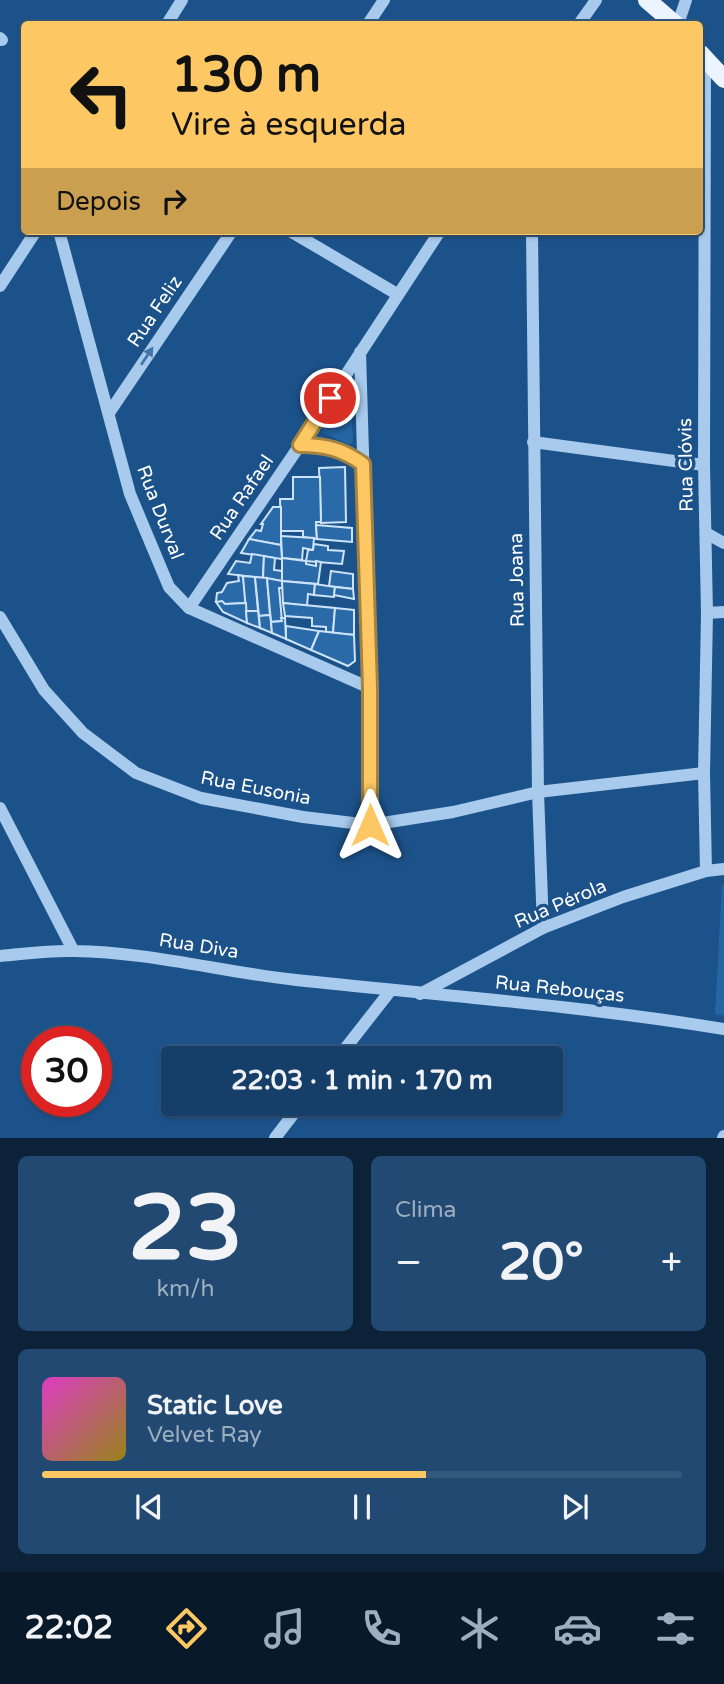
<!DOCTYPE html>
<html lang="pt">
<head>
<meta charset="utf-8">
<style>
  :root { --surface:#153e68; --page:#224971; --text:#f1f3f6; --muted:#9daec0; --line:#34577c; --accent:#fdc864 }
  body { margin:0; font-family:"Varela Round",sans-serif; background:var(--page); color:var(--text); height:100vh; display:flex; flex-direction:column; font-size:26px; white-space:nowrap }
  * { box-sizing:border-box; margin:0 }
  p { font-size:23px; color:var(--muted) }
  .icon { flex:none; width:38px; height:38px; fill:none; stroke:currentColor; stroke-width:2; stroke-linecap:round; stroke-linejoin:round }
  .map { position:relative; height:1138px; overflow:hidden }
  .panel { display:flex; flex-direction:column; gap:18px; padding:18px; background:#0c2239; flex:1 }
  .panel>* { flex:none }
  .banner { position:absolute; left:21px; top:21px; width:682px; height:214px; border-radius:7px; box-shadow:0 2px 5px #0004,0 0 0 2px var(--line); background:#fdc864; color:#111; overflow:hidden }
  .speed { position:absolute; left:21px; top:1026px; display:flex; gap:14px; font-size:35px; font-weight:700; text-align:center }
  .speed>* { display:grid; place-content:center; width:91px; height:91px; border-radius:50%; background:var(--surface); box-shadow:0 2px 5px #0004,0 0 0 2px var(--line); line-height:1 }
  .speed .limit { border:10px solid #d22; background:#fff; color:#111 }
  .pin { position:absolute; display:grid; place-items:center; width:60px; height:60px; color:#fff; margin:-30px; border:4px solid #fff; border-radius:50%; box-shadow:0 2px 7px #0007 }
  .me { position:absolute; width:77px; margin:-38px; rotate:0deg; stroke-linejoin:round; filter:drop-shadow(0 0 5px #0008) }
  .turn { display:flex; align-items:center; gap:24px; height:147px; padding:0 35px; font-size:32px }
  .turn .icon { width:91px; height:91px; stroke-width:2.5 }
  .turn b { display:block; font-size:49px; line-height:60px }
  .then { display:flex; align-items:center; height:66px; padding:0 35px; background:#0003; gap:14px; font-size:26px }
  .big { font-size:52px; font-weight:700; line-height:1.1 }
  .panel .tile { flex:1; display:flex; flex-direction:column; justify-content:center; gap:10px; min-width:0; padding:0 24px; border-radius:10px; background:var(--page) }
  .panel .dial { align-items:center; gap:0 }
  .dial b { font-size:91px; line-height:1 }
  .song { display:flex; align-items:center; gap:21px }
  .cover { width:84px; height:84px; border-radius:10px; background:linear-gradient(135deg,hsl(310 70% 55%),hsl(50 70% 35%)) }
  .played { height:7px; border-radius:4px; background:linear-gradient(90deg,var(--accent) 60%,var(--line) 60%) }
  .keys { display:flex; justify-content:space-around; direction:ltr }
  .heat { display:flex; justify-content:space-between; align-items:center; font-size:38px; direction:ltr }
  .panel .tiles { flex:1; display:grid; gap:18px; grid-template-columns:1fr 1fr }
  .tile:last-child { grid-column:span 2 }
  .trip { position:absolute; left:161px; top:1046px; width:402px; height:70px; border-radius:7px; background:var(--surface); box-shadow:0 2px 5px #0004,0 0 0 2px var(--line); font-weight:700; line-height:70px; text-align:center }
  .tabs { display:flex; height:112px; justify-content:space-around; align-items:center; background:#08192a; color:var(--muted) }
  .tabs .icon { width:49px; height:49px }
  .tabs .on { color:var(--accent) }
  .tabs b { font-size:32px; color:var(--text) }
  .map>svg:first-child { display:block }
  .green { fill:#2565a3 }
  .building { fill:#2b6aa8; stroke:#cce3f9; stroke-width:2 }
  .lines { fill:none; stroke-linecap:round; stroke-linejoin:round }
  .minor { stroke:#a7caed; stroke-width:12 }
  .major { stroke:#ecf5ff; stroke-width:18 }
  .oneway { fill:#4676a8 }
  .route-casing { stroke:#a48241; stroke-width:18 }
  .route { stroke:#fdc864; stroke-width:12 }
  .labels { text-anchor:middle; stroke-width:7; stroke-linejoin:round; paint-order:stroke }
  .street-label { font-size:19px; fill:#fff; stroke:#1c528a }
</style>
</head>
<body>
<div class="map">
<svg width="724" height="1138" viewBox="0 0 724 1138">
  <rect width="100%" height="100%" fill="#1c528a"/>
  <g class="green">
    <path d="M342,401L351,403L353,441L350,445L322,432V428L338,402Z"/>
    <path d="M722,885H724V1016L715,1014Z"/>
  </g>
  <g class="building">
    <path d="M345,467L346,522L321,523L319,468Z"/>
    <path d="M293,477H320L321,522H316L317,539L303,537V531H281L280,499H293Z"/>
    <path d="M273,507H281V545L249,539L256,530L261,531L263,524H261Z"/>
    <path d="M316,525L352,528V542L317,539Z"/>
    <path d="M281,536L314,538L313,550L303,548L302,560L282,558Z"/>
    <path d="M249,539L281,545L282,559L241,553Z"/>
    <path d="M314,544L328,546V550L344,551L342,564L306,561L308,550H313Z"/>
    <path d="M252,554L264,556L263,578L228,574L236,561L250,563Z"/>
    <path d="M264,556L275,558L274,570L282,571V581L263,578Z"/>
    <path d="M282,558L306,561V564L316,566V561L321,562L318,584L282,581Z"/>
    <path d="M331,571L353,574V589L329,586Z"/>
    <path d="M238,575L243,576L246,603L225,604L216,602L217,593L222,592L227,583L239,581Z"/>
    <path d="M243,576L255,577L258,611H246Z"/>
    <path d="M255,577L267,578L270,615L259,616Z"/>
    <path d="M267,578L282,581L283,588H279L282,621L271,622Z"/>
    <path d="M282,581L315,584L314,595L308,594L307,606L283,603Z"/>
    <path d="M315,584L335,587L334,597L314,595Z"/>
    <path d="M335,587L353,589L354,599L334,595Z"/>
    <path d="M222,601L225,604L246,603L247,623L223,612L216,602Z"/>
    <path d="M283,603L335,608L333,633L326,632V627L312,626V618L285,616Z"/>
    <path d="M335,608L354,610V635L333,633Z"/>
    <path d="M246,611H258L260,628L247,623Z"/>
    <path d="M270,615L271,622L272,633L260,628L259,616Z"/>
    <path d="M281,618H285L286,639L272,633L271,622L282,621Z"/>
    <path d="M286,626L319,631L311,650L286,639Z"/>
    <path d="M319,631L354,635L355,661L348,666L311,650Z"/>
  </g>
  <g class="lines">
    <g class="minor">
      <path d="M167,24L182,0"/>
      <path d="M368,24L384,0"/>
      <path d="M579,24L596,0"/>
      <path d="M678,24L686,0"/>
      <path d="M0,38L2,40"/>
      <path d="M705,59L704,465L707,613L704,773L706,871"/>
      <path d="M59,231L130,494L169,587L189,608L370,688"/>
      <path d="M290,231L397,294"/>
      <path d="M532,231L538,792L543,928"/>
      <path d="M0,286L36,231"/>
      <path d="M360,352L370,688V825"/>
      <path d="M109,413L232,231"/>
      <path d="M533,442L704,465"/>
      <path d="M300,445C325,445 342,449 363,464"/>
      <path d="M706,533L724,543"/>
      <path d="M189,608L300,445L440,231"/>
      <path d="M707,613L724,612"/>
      <path d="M0,617L44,690L83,733L136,773L201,798L303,817L370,825L453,812L538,792L704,773"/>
      <path d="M0,808L73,950"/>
      <path d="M0,956C24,954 50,950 74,951C149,952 222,972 296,980C439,995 582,1006 724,1029"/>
      <path d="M420,994L543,928L623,897L706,871L724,869"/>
      <path d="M337,1059L391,990"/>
      <path d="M275,1138L301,1104"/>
      <path d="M723,1138L724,1136"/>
    </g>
    <g class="major">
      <path d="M647,0L675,24"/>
      <path d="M700,53L724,79"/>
    </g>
  </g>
  <defs><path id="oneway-solid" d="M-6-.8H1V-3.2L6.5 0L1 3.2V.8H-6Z" transform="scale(1.75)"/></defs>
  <use class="oneway" href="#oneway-solid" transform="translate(147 356) rotate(-56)"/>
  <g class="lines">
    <g class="route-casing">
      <path id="route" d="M330,398L300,445C325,445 342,449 363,464L370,688V825"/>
    </g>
    <use href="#route" class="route"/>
  </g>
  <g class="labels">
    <g class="street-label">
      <text transform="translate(154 311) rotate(-56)" y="7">Rua Feliz</text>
      <text transform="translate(685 465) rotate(-91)" y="7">Rua Clóvis</text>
      <text transform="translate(241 497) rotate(-56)" y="7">Rua Rafael</text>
      <text transform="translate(161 512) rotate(69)" y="7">Rua Durval</text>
      <text transform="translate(516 580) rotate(-91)" y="7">Rua Joana</text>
      <text transform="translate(256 787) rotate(11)" y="7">Rua Eusonia</text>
      <text transform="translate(560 903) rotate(-23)" y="7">Rua Pérola</text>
      <text transform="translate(199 945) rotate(9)" y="7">Rua Diva</text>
      <text transform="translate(560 988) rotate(6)" y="7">Rua Rebouças</text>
    </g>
  </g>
</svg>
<div class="speed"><div class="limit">30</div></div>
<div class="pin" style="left:330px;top:398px;background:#d93025"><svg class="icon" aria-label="arrive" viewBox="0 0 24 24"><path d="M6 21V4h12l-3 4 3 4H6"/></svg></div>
<svg class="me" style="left:370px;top:825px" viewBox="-20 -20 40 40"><path d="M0-17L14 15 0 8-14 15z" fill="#fdc864" stroke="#fff" stroke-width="4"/></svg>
<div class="trip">22:03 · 1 min · 170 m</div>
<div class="banner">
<div class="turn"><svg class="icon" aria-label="left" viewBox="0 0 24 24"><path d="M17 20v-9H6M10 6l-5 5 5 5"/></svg><div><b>130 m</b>Vire à esquerda</div></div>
<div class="then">Depois<svg class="icon" aria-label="right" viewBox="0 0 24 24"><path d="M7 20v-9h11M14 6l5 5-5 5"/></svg></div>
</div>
</div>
<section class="panel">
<div class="tiles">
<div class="tile dial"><b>23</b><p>km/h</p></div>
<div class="tile"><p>Clima</p>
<div class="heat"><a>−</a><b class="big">20°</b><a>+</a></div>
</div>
<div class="tile">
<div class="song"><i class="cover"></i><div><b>Static Love</b><p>Velvet Ray</p></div></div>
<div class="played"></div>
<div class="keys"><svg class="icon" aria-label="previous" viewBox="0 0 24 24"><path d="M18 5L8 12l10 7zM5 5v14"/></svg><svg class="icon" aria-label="pause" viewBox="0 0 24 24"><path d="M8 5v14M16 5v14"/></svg><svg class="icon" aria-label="next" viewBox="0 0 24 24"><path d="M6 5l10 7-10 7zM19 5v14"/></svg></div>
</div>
</div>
</section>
<nav class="tabs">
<b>22:02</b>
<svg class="icon on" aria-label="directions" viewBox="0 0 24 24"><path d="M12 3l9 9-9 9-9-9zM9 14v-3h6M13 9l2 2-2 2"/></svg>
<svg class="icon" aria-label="music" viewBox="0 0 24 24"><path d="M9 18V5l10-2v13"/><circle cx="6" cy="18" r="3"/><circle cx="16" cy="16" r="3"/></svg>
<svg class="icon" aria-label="phone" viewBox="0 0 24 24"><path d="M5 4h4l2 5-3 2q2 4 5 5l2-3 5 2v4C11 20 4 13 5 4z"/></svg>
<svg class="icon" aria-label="climate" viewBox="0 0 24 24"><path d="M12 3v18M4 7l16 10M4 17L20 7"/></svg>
<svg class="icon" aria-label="car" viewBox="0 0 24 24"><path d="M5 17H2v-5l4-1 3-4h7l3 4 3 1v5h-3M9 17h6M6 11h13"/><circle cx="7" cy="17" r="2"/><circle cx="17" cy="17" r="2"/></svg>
<svg class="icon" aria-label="filters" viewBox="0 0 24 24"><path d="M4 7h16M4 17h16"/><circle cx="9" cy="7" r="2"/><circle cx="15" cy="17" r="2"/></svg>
</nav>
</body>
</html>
